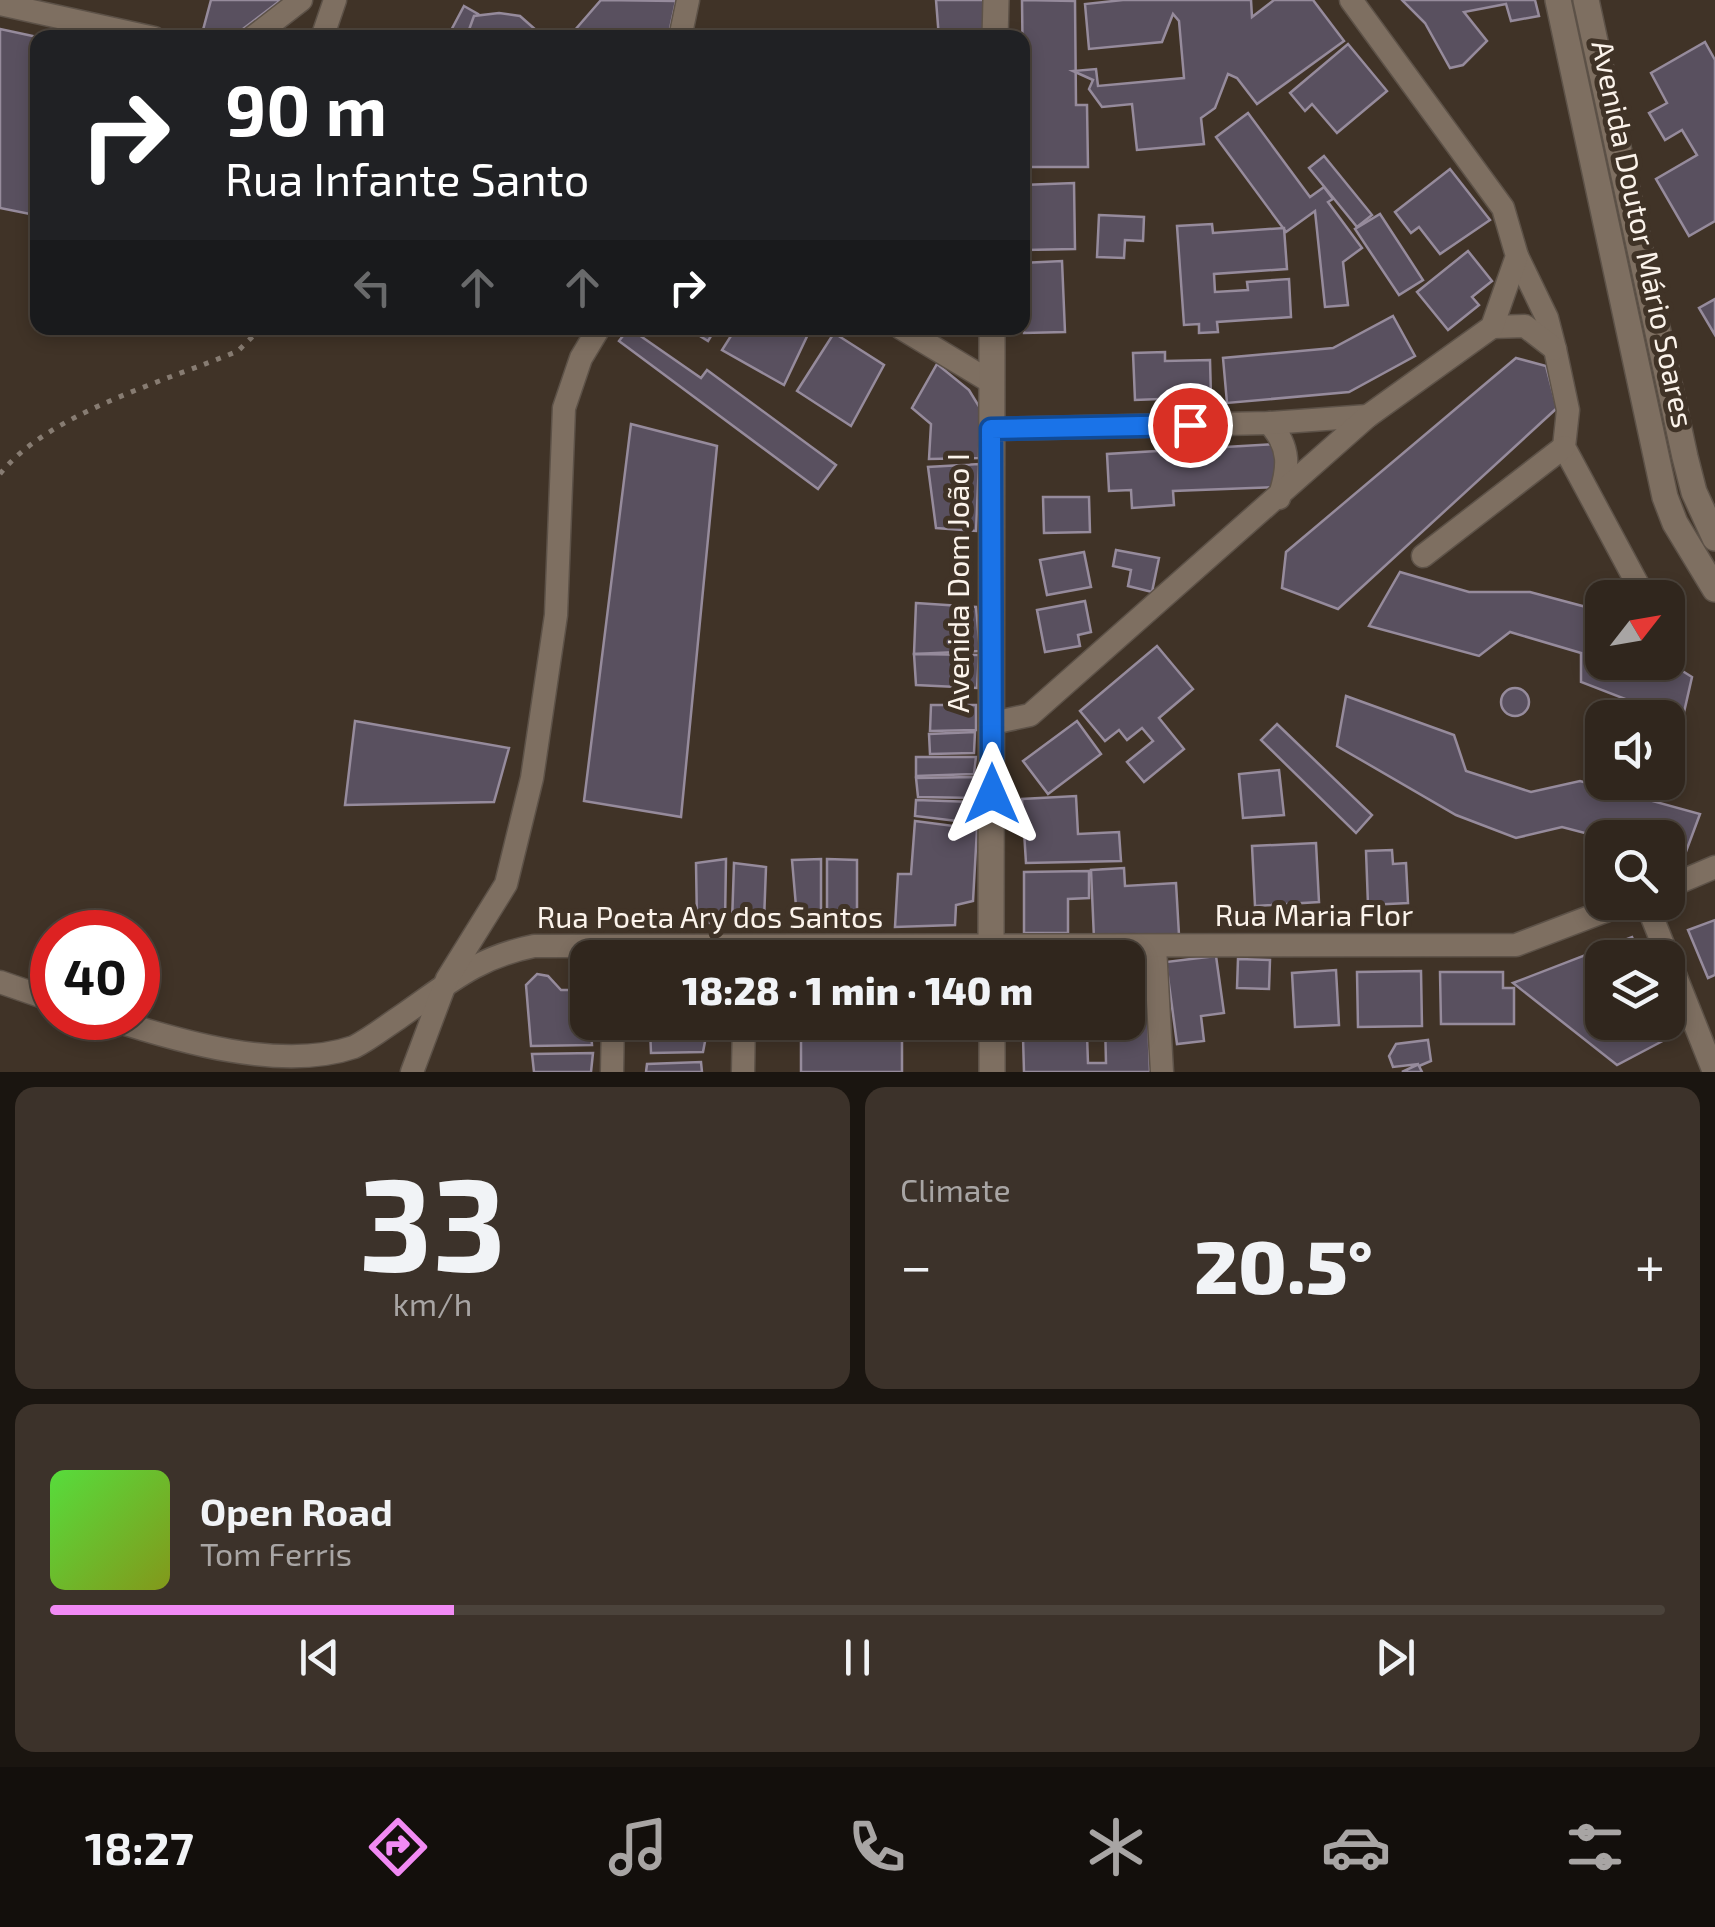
<!DOCTYPE html>
<html lang="en">
<head>
<meta charset="utf-8">
<style>
  :root { --surface:#30261d; --page:#3c322a; --text:#f1f3f6; --muted:#a8a5a4; --line:#4b433b; --accent:#f18af4 }
  body { margin:0; font-family:"Exo 2",sans-serif; background:var(--page); color:var(--text); height:100vh; display:flex; flex-direction:column; font-size:38px; white-space:nowrap }
  * { box-sizing:border-box; margin:0 }
  p { font-size:32px; color:var(--muted) }
  .icon { flex:none; width:55px; height:55px; fill:none; stroke:currentColor; stroke-width:2; stroke-linecap:round; stroke-linejoin:round }
  .map { position:relative; height:1072px; overflow:hidden }
  .sheet { display:flex; flex-direction:column; gap:15px; padding:15px; background:#1a1510; flex:1 }
  .sheet>* { flex:none }
  .guide { position:absolute; left:30px; top:30px; width:1000px; height:305px; border-radius:20px; box-shadow:0 5px 15px #0003,0 0 0 2px var(--line); background:#202124; color:#fff; overflow:hidden }
  .needle { width:65px; rotate:59deg }
  .controls { position:absolute; left:1585px; top:580px; display:grid; gap:20px }
  .controls a { display:grid; place-items:center; width:100px; height:100px; border-radius:20px; background:var(--surface); box-shadow:0 5px 15px #0003,0 0 0 2px var(--line); font-size:50px }
  .speed { position:absolute; left:30px; top:910px; display:flex; gap:20px; font-size:50px; font-weight:700; text-align:center }
  .speed>* { display:grid; place-content:center; width:130px; height:130px; border-radius:50%; background:var(--surface); box-shadow:0 5px 15px #0003,0 0 0 2px var(--line); line-height:1 }
  .speed .limit { border:15px solid #d22; background:#fff; color:#111 }
  .pin { position:absolute; display:grid; place-items:center; width:85px; height:85px; color:#fff; margin:-42px; border:5px solid #fff; border-radius:50%; box-shadow:0 2px 10px #0007 }
  .me { position:absolute; width:110px; margin:-55px; rotate:0deg; stroke-linejoin:round; filter:drop-shadow(0 0 8px #0008) }
  .turn { display:flex; align-items:center; gap:35px; height:210px; padding:0 30px; font-size:45px }
  .turn .icon { width:130px; height:130px; stroke-width:2.5 }
  .turn b { display:block; font-size:70px; line-height:85px }
  .lanes { display:flex; align-items:center; height:95px; padding:0 30px; background:#0003; justify-content:center; gap:50px; direction:ltr }
  .lanes .off { opacity:.35 }
  .big { font-size:75px; font-weight:800; line-height:1.1 }
  .sheet .widget { flex:1; display:flex; flex-direction:column; justify-content:center; gap:15px; min-width:0; padding:0 35px; border-radius:20px; background:var(--page) }
  .sheet .dial { align-items:center; gap:0 }
  .dial b { font-size:130px; line-height:1 }
  .song { display:flex; align-items:center; gap:30px }
  .cover { width:120px; height:120px; border-radius:15px; background:linear-gradient(135deg,hsl(110 70% 55%),hsl(70 70% 35%)) }
  .played { height:10px; border-radius:5px; background:linear-gradient(90deg,var(--accent) 25%,var(--line) 25%) }
  .keys { display:flex; justify-content:space-around; direction:ltr }
  .heat { display:flex; justify-content:space-between; align-items:center; font-size:55px; direction:ltr }
  .sheet .tiles { flex:1; display:grid; gap:15px; grid-template-columns:1fr 1fr }
  .widget:last-child { grid-column:span 2 }
  .trip { position:absolute; left:570px; top:940px; width:575px; height:100px; border-radius:20px; background:var(--surface); box-shadow:0 5px 15px #0003,0 0 0 2px var(--line); font-weight:800; line-height:100px; text-align:center }
  .tabs { display:flex; height:160px; justify-content:space-around; align-items:center; background:#130f0c; color:var(--muted) }
  .tabs .icon { width:70px; height:70px }
  .tabs .selected { color:var(--accent) }
  .tabs b { font-size:45px; color:var(--text) }
  .map>svg:first-child { display:block }
  .building { fill:#59505f; stroke:#968b9c; stroke-width:2.5 }
  .lines { fill:none; stroke-linecap:round; stroke-linejoin:round }
  .minor-casing { stroke:#5d5248; stroke-width:25 }
  .tertiary-casing { stroke:#5d5248; stroke-width:28 }
  .secondary-casing { stroke:#5d5248; stroke-width:28 }
  .path { stroke:#877c72; stroke-width:5; stroke-dasharray:5 8; stroke-linecap:butt }
  .minor { stroke:#7e6f61; stroke-width:22 }
  .tertiary { stroke:#7e6f61; stroke-width:25 }
  .secondary { stroke:#7e6f61; stroke-width:25 }
  .route-casing { stroke:#114b97; stroke-width:25 }
  .route { stroke:#1a73e8; stroke-width:18 }
  .labels { text-anchor:middle; stroke-width:10; stroke-linejoin:round; paint-order:stroke }
  .street-label { font-size:30px; fill:#fbf3eb; stroke:#403327 }
</style>
</head>
<body>
<div class="map">
<svg width="1715" height="1072" viewBox="0 0 1715 1072">
  <rect width="100%" height="100%" fill="#403327"/>
  <g class="building">
    <path d="M211,0H281L235,35L203,30Z"/>
    <path d="M601,0L676,1L668,38H568Z"/>
    <path d="M936,0H985L987,38H939Z"/>
    <path d="M1022,0L1075,1L1076,105H1087L1088,167H1024Z"/>
    <path d="M1123,0H1251L1252,17L1274,0H1313L1344,41L1257,104L1237,78L1228,74L1215,108L1201,118L1204,144L1137,150L1132,104L1102,107L1089,89L1093,80L1073,71L1096,69L1098,86L1184,78L1179,21L1173,14L1162,42L1089,49L1085,4Z"/>
    <path d="M1402,0H1535L1539,16L1511,21L1506,4L1464,12L1487,41L1463,65L1450,68L1425,23Z"/>
    <path d="M464,6L478,14L465,38H447Z"/>
    <path d="M499,13L520,16L545,38H466L474,16Z"/>
    <path d="M0,29L42,38H38L35,215L0,208Z"/>
    <path d="M1705,42L1715,60V221L1689,236L1656,179L1697,155L1682,130L1665,140L1649,113L1667,103L1651,73Z"/>
    <path d="M1348,44L1387,91L1337,133L1312,104L1305,111L1290,93Z"/>
    <path d="M1248,113L1310,197L1324,187L1333,199L1328,202L1362,248L1343,262L1348,305L1325,307L1315,211L1286,232L1216,137Z"/>
    <path d="M1324,156L1372,215L1357,227L1309,168Z"/>
    <path d="M1450,169L1490,220L1440,254L1419,227L1411,233L1395,212Z"/>
    <path d="M1074,183L1075,249L1025,250L1023,185Z"/>
    <path d="M1380,214L1423,280L1399,295L1355,229Z"/>
    <path d="M1099,215L1144,217L1143,241L1125,240L1124,258L1097,257Z"/>
    <path d="M1212,224L1213,233L1284,228L1287,269L1214,274L1215,292L1248,290L1247,282L1289,279L1291,317L1217,322L1218,332L1199,333V324L1184,325L1177,226Z"/>
    <path d="M1468,251L1492,281L1472,297L1479,305L1448,330L1417,292Z"/>
    <path d="M1062,261L1065,332L1024,333L1022,263Z"/>
    <path d="M1715,299V335L1699,308Z"/>
    <path d="M1393,316L1415,356L1349,392L1227,403L1223,358L1333,348Z"/>
    <path d="M629,328L701,378L707,370L836,465L818,489L619,341Z"/>
    <path d="M687,328H716L708,341Z"/>
    <path d="M736,328H811L784,385L722,350Z"/>
    <path d="M834,333L884,365L851,426L797,391Z"/>
    <path d="M1165,352V361L1210,360L1211,397L1135,400L1133,353Z"/>
    <path d="M1516,358L1546,366L1557,408L1338,609L1282,588L1286,552Z"/>
    <path d="M937,364L969,390L980,408L979,458L929,459L931,424L912,408Z"/>
    <path d="M631,424L717,446L681,817L584,801Z"/>
    <path d="M1277,444L1280,487L1173,491L1174,505L1132,508L1131,490L1109,491L1107,454Z"/>
    <path d="M979,464L976,531L936,528L928,467Z"/>
    <path d="M1043,497H1089L1090,532L1044,533Z"/>
    <path d="M1116,550L1159,558L1152,592L1128,586L1131,570L1113,566Z"/>
    <path d="M1084,552L1091,587L1047,595L1040,560Z"/>
    <path d="M1400,572L1469,592H1530L1586,607L1602,620V662H1668L1692,677L1682,721L1581,682V653L1510,632L1479,656L1369,626Z"/>
    <path d="M1085,601L1091,632L1078,635L1080,646L1045,652L1037,610Z"/>
    <path d="M916,603L976,607L980,651L914,654Z"/>
    <path d="M1157,646L1193,689L1159,718L1184,749L1144,782L1127,762L1153,741L1142,728L1127,740L1119,730L1105,741L1080,711Z"/>
    <path d="M914,654L979,655L977,688L916,685Z"/>
    <circle cx="1515" cy="702" r="14"/>
    <path d="M1346,696L1454,735L1466,771L1531,792L1580,781L1700,814L1684,857L1668,853V838H1604L1562,827L1516,838L1456,815L1337,746Z"/>
    <path d="M931,705H976V730L930,731Z"/>
    <path d="M355,721L509,748L494,802L345,805Z"/>
    <path d="M1077,721L1101,754L1048,794L1023,761Z"/>
    <path d="M1277,724L1372,815L1356,833L1261,740Z"/>
    <path d="M975,732L974,753L930,754L929,734Z"/>
    <path d="M916,757H976L974,774L916,776Z"/>
    <path d="M1279,770L1284,815L1243,818L1239,774Z"/>
    <path d="M974,777L975,798L918,797L916,778Z"/>
    <path d="M1076,796L1078,834L1119,832L1121,861L1026,863L1022,799Z"/>
    <path d="M916,800L974,802V823L915,816Z"/>
    <path d="M915,821L977,829L973,901L956,905L955,925L895,927L898,874H911Z"/>
    <path d="M1316,843L1319,902L1255,906L1252,846Z"/>
    <path d="M1392,850L1393,864L1406,863L1408,903L1368,905L1366,851Z"/>
    <path d="M726,859L725,924L697,922L696,863Z"/>
    <path d="M821,859V921L797,918L792,860Z"/>
    <path d="M827,859L857,860V917L827,920Z"/>
    <path d="M734,863L766,867L764,921L732,922Z"/>
    <path d="M1124,868L1125,886L1176,883L1179,935L1094,939L1091,870Z"/>
    <path d="M1089,871V898L1068,899V933H1024V872Z"/>
    <path d="M1715,920V975L1708,978L1688,930Z"/>
    <path d="M1632,937L1641,958H1602V1022L1668,1019L1674,1035L1617,1065L1513,983Z"/>
    <path d="M1147,954L1152,988L1128,992L1127,958Z"/>
    <path d="M1216,956L1224,1013L1201,1016L1204,1041L1177,1044L1166,962Z"/>
    <path d="M1238,959L1270,960L1269,989L1237,988Z"/>
    <path d="M1336,970L1339,1025L1295,1027L1292,973Z"/>
    <path d="M1421,971L1422,1026L1358,1027L1357,972Z"/>
    <path d="M1440,972H1503V988H1514V1024H1441Z"/>
    <path d="M537,974L548,976L561,990H588L592,1045L531,1046L526,985Z"/>
    <path d="M1148,1014L1150,1072H1024L1023,1037L1087,1035L1088,1063H1106L1105,1022H1128V1015Z"/>
    <rect x="801" y="1022" width="101" height="50"/>
    <path d="M708,1026L703,1052L651,1053L650,1028Z"/>
    <path d="M1428,1040L1431,1061L1419,1066L1422,1072H1402L1419,1064L1393,1067L1389,1056L1396,1044Z"/>
    <path d="M593,1053L591,1072H534L532,1054Z"/>
    <path d="M701,1062L702,1072H646L647,1064Z"/>
  </g>
  <g class="lines">
    <g class="minor-casing">
      <g id="minor">
        <path d="M0,4L154,38"/>
        <path d="M252,38L301,0"/>
        <path d="M322,38L335,0"/>
        <path d="M680,38L688,0"/>
        <path d="M1517,256L1547,318L1555,349L1568,410L1564,447L1645,598"/>
        <path d="M1492,327L1525,326L1555,349"/>
        <path d="M901,328L991,382"/>
        <path d="M1269,423C1291,447 1289,468 1279,498"/>
        <path d="M991,429L1269,423L1368,416"/>
        <path d="M1423,556L1564,447"/>
        <path d="M993,723L1030,715L1368,416L1492,327L1517,256L1503,208L1351,0"/>
        <path d="M1668,887L1715,867"/>
        <path d="M1646,902L1714,1072"/>
        <path d="M1155,947L1162,1072"/>
        <path d="M0,982L52,1000"/>
        <path d="M107,1018C178,1041 281,1072 354,1047C370,1039 385,1027 400,1017C448,984 475,958 534,946L1516,945L1629,902"/>
        <path d="M412,1072L447,979L506,884L532,778L556,615L564,408L581,358L599,328"/>
        <path d="M612,1072L613,1022"/>
        <path d="M743,1072L744,1022"/>
      </g>
    </g>
    <g class="tertiary-casing">
      <g id="tertiary">
        <path d="M995,38L996,0"/>
        <path d="M991,958L992,328"/>
        <path d="M992,1022V1072"/>
      </g>
    </g>
    <g class="secondary-casing">
      <g id="secondary">
        <path d="M1558,0L1665,497L1675,523L1715,589"/>
        <path d="M1586,0L1685,457L1694,492L1715,538"/>
      </g>
    </g>
    <path class="path" d="M0,474C48,413 166,381 238,351L261,328"/>
    <use href="#minor" class="minor"/>
    <use href="#tertiary" class="tertiary"/>
    <use href="#secondary" class="secondary"/>
  </g>
  <g class="lines">
    <g class="route-casing">
      <path id="route" d="M992,794L991,429L1190,425"/>
    </g>
    <use href="#route" class="route"/>
  </g>
  <g class="labels">
    <g class="street-label">
      <text transform="translate(1642 234) rotate(78)" y="10">Avenida Doutor Mário Soares</text>
      <text transform="translate(959 583) rotate(-90)" y="10">Avenida Dom João I</text>
      <text x="1314" y="926">Rua Maria Flor</text>
      <text x="710" y="928">Rua Poeta Ary dos Santos</text>
    </g>
  </g>
</svg>
<div class="controls">
<a><svg class="needle" viewBox="-14 -14 28 28"><path d="M0-13l5 13h-10z" fill="#e53935"/><path d="M0 13l5-13h-10z" fill="#a8a5a4"/></svg></a>
<a><svg class="icon" aria-label="sound" viewBox="0 0 24 24"><path d="M4 9h4l5-4v14l-5-4H4zM17 9q2 3 0 6"/></svg></a>
<a><svg class="icon" aria-label="search" viewBox="0 0 24 24"><circle cx="10" cy="10" r="6"/><path d="M15 15l6 6"/></svg></a>
<a><svg class="icon" aria-label="layers" viewBox="0 0 24 24"><path d="M12 4l9 5-9 5-9-5zM3 14l9 5 9-5"/></svg></a>
</div>
<div class="speed"><div class="limit">40</div></div>
<div class="pin" style="left:1190px;top:425px;background:#d93025"><svg class="icon" aria-label="arrive" viewBox="0 0 24 24"><path d="M6 21V4h12l-3 4 3 4H6"/></svg></div>
<svg class="me" style="left:992px;top:794px" viewBox="-20 -20 40 40"><path d="M0-17L14 15 0 8-14 15z" fill="#1a73e8" stroke="#fff" stroke-width="4"/></svg>
<div class="trip">18:28 · 1 min · 140 m</div>
<div class="guide">
<div class="turn"><svg class="icon" aria-label="right" viewBox="0 0 24 24"><path d="M7 20v-9h11M14 6l5 5-5 5"/></svg><div><b>90 m</b>Rua Infante Santo</div></div>
<div class="lanes"><svg class="icon off" aria-label="left" viewBox="0 0 24 24"><path d="M17 20v-9H6M10 6l-5 5 5 5"/></svg><svg class="icon off" aria-label="ahead" viewBox="0 0 24 24"><path d="M12 20V5M6 11l6-6 6 6"/></svg><svg class="icon off" aria-label="ahead" viewBox="0 0 24 24"><path d="M12 20V5M6 11l6-6 6 6"/></svg><svg class="icon" aria-label="right" viewBox="0 0 24 24"><path d="M7 20v-9h11M14 6l5 5-5 5"/></svg></div>
</div>
</div>
<section class="sheet">
<div class="tiles">
<div class="widget dial"><b>33</b><p>km/h</p></div>
<div class="widget"><p>Climate</p>
<div class="heat"><a>−</a><b class="big">20.5°</b><a>+</a></div>
</div>
<div class="widget">
<div class="song"><i class="cover"></i><div><b>Open Road</b><p>Tom Ferris</p></div></div>
<div class="played"></div>
<div class="keys"><svg class="icon" aria-label="previous" viewBox="0 0 24 24"><path d="M18 5L8 12l10 7zM5 5v14"/></svg><svg class="icon" aria-label="pause" viewBox="0 0 24 24"><path d="M8 5v14M16 5v14"/></svg><svg class="icon" aria-label="next" viewBox="0 0 24 24"><path d="M6 5l10 7-10 7zM19 5v14"/></svg></div>
</div>
</div>
</section>
<nav class="tabs">
<b>18:27</b>
<svg class="icon selected" aria-label="directions" viewBox="0 0 24 24"><path d="M12 3l9 9-9 9-9-9zM9 14v-3h6M13 9l2 2-2 2"/></svg>
<svg class="icon" aria-label="music" viewBox="0 0 24 24"><path d="M9 18V5l10-2v13"/><circle cx="6" cy="18" r="3"/><circle cx="16" cy="16" r="3"/></svg>
<svg class="icon" aria-label="phone" viewBox="0 0 24 24"><path d="M5 4h4l2 5-3 2q2 4 5 5l2-3 5 2v4C11 20 4 13 5 4z"/></svg>
<svg class="icon" aria-label="climate" viewBox="0 0 24 24"><path d="M12 3v18M4 7l16 10M4 17L20 7"/></svg>
<svg class="icon" aria-label="car" viewBox="0 0 24 24"><path d="M5 17H2v-5l4-1 3-4h7l3 4 3 1v5h-3M9 17h6M6 11h13"/><circle cx="7" cy="17" r="2"/><circle cx="17" cy="17" r="2"/></svg>
<svg class="icon" aria-label="filters" viewBox="0 0 24 24"><path d="M4 7h16M4 17h16"/><circle cx="9" cy="7" r="2"/><circle cx="15" cy="17" r="2"/></svg>
</nav>
</body>
</html>
